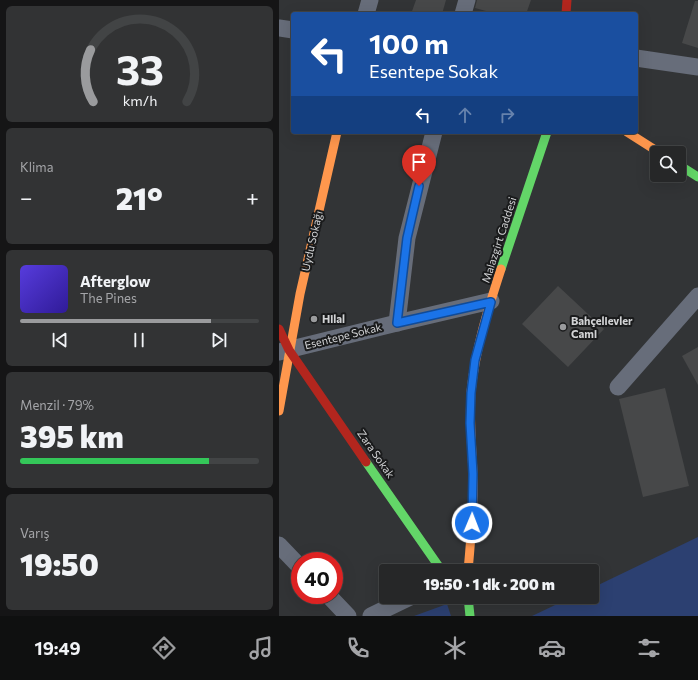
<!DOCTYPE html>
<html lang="tr">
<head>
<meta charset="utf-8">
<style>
  :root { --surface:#262728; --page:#323334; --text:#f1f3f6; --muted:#a4a5a8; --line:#424445; --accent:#9a9b9d }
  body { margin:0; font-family:Commissioner,sans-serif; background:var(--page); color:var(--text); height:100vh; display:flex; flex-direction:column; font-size:15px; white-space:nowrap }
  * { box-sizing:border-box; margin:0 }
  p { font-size:13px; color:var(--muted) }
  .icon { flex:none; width:22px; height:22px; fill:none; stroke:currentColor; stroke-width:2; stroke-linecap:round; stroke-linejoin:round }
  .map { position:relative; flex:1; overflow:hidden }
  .drawer { display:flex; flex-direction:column; gap:6px; padding:6px; background:#151516; width:279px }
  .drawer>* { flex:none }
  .top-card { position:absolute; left:12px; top:12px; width:347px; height:122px; border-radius:4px; box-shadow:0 4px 16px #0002,0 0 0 1px var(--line); background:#1a4fa0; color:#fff; overflow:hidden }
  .fabs { position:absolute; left:371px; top:146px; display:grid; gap:8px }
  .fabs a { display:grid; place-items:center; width:36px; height:36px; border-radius:4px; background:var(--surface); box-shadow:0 4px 16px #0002,0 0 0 1px var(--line); font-size:20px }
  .speed { position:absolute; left:12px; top:552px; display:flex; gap:8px; font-size:20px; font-weight:700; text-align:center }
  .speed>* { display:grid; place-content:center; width:52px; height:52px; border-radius:50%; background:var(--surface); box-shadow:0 4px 16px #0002,0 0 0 1px var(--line); line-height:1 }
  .speed .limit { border:6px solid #d22; background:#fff; color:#111 }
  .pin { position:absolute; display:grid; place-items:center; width:34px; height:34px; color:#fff; margin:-41px -17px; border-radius:50% 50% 50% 0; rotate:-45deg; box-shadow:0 0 4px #0007 }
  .pin .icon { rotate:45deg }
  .me { position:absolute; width:44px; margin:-22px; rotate:1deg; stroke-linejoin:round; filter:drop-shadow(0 0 3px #0008) }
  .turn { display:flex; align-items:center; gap:14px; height:84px; padding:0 12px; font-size:18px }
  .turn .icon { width:52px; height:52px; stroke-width:2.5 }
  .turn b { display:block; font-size:28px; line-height:34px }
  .lanes { display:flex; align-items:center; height:38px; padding:0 12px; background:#0003; justify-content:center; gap:20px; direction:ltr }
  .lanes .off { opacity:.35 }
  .big { font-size:30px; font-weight:800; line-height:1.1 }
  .drawer .tile { flex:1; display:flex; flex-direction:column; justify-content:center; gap:6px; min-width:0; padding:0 14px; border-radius:6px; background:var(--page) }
  .drawer .dial { align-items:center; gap:0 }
  .dial svg { height:104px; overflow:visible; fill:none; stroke:var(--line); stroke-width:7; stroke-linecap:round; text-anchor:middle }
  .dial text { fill:var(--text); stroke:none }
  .song { display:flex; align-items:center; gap:12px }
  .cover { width:48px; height:48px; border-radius:6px; background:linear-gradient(135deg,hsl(250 70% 55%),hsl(250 70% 35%)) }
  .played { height:4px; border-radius:2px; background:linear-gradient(90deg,var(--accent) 80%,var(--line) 80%) }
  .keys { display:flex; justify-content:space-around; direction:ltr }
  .heat { display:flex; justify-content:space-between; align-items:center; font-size:22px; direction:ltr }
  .charge { height:6px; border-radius:3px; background:linear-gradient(90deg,#34c759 79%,var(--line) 0) }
  .trip { position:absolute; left:100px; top:564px; width:220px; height:40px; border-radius:4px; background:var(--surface); box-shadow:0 4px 16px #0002,0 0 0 1px var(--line); font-weight:800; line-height:40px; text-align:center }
  .dock { display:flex; height:64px; justify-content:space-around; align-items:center; background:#0f1010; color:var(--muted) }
  .dock .icon { width:28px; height:28px }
  .dock .active { color:var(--accent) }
  .dock b { font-size:18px; color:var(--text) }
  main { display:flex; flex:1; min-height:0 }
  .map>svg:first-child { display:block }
  .green { fill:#2c4071 }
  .building { fill:#474849 }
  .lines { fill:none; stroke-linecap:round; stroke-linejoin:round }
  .street { stroke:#676d7a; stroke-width:17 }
  .fast { stroke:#63d668; stroke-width:9 }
  .slow { stroke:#ff974d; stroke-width:9 }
  .jam { stroke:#b3261e; stroke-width:9 }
  .route-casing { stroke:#114b97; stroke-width:10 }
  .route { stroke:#1a73e8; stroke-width:7 }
  .poi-dot { fill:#9a9b9d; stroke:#1a1b1c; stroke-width:1.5 }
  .labels { text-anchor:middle; stroke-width:4; stroke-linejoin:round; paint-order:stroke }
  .street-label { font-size:11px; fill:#d2d3d5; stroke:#1a1b1c }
  .poi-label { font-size:11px; font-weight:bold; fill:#d2d3d5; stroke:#1a1b1c; text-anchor:start }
</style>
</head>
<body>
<main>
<section class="drawer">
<div class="tile dial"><svg viewBox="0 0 100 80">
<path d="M14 69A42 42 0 1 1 86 69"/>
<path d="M14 69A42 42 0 0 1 12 29" stroke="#9a9b9d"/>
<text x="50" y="56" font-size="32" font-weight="700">33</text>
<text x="50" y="72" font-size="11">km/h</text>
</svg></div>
<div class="tile"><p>Klima</p>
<div class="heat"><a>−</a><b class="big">21°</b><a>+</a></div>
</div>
<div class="tile">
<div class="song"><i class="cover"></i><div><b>Afterglow</b><p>The Pines</p></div></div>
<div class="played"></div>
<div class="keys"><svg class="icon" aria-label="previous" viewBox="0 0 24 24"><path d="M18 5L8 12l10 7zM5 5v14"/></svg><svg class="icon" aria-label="pause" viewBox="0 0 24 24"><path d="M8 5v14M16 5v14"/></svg><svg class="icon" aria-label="next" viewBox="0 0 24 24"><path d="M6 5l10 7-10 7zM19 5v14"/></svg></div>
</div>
<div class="tile"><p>Menzil · 79%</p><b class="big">395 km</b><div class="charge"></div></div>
<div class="tile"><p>Varış</p><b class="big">19:50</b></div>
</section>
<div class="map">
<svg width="419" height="616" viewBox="0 0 419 616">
  <rect width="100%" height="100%" fill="#323436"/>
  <g class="green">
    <path d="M419,537V616H253L293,597H313V588Z"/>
    <path d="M168,604L172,616H135Z"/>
  </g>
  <g class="building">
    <path d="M137,0H167L163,14H132Z"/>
    <path d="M198,0H252L247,14H218L196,8Z"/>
    <path d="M416,1H419V48L403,43Z"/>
    <path d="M279,286L325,329L289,367L243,324Z"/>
    <path d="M419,347V385L403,356Z"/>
    <path d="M386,388L410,486L364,497L340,399Z"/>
  </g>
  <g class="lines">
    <g class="street">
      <path d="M87,14L91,0"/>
      <path d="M184,14L188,0"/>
      <path d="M0,28L14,30"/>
      <path d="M357,58L419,67"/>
      <path d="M118,323L128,238L155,132"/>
      <path d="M0,352L118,323L212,301"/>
      <path d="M339,387L419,296"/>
      <path d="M0,545L21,567"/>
      <path d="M49,595L69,616"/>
      <path d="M92,616L131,597"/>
    </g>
    <g class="fast">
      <path d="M400,165L419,177"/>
      <path d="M222,269L268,132"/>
      <path d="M87,462L163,571"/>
      <path d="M189,597L191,616"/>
    </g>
    <g class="slow">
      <path d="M348,132L381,153"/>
      <path d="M0,411L21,294L58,132"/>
      <path d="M189,571C192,539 195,506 194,474C193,447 190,420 192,392C196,350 209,309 222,269"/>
    </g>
    <g class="jam">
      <path d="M287,14L288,0"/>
      <path d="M0,329L10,350L87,462"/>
    </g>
  </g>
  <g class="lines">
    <g class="route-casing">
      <path id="route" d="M140,186L128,238L118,323L212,302L196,360L192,393L191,423L194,474L193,523"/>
    </g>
    <use href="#route" class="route"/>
  </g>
  <g class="poi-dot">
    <circle cx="35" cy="319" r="4"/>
    <circle cx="284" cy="327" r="4"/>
  </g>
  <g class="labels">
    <g class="street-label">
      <text transform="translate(220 240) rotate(-72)" y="4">Malazgirt Caddesi</text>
      <text transform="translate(33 241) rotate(-77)" y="4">Uydu Sokağı</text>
      <text transform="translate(64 336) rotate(-14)" y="4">Esentepe Sokak</text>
      <text transform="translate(97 454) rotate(55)" y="4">Zara Sokak</text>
    </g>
    <g class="poi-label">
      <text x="43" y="323">Hilal</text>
      <text x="292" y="325">Bahçelievler<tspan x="292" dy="13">Cami</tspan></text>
    </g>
  </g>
</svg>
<div class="fabs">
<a><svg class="icon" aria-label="search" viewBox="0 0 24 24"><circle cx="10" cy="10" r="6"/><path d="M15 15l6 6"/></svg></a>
</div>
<div class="speed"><div class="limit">40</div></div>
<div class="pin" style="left:140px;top:186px;background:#d93025"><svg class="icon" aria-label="arrive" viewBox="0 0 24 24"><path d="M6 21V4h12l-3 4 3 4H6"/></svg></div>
<svg class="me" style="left:193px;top:523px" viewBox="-20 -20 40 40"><circle r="17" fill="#1a73e8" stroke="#fff" stroke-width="3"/><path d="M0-11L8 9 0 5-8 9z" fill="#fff"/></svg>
<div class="trip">19:50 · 1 dk · 200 m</div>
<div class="top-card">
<div class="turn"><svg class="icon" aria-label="left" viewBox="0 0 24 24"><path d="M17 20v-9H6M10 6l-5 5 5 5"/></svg><div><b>100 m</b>Esentepe Sokak</div></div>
<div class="lanes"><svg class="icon" aria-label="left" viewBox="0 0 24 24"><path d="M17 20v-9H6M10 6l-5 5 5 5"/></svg><svg class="icon off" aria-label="ahead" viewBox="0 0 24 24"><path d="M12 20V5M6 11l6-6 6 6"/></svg><svg class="icon off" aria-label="right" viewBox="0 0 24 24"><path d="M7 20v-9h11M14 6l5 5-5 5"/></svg></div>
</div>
</div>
</main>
<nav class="dock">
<b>19:49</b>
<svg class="icon active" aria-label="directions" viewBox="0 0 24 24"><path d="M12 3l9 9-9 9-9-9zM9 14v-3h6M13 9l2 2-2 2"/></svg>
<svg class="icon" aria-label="music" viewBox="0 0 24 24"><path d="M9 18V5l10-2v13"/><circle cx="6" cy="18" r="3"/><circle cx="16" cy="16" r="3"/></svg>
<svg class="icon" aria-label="phone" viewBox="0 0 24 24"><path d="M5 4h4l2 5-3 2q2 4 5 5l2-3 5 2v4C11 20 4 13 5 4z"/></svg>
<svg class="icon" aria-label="climate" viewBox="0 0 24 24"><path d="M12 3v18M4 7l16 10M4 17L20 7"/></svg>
<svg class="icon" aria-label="car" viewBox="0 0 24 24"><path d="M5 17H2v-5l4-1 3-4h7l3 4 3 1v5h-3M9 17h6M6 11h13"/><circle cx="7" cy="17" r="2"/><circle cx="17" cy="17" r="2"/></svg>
<svg class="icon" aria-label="filters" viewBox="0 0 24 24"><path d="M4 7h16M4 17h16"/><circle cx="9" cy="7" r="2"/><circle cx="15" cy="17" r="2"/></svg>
</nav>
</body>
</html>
